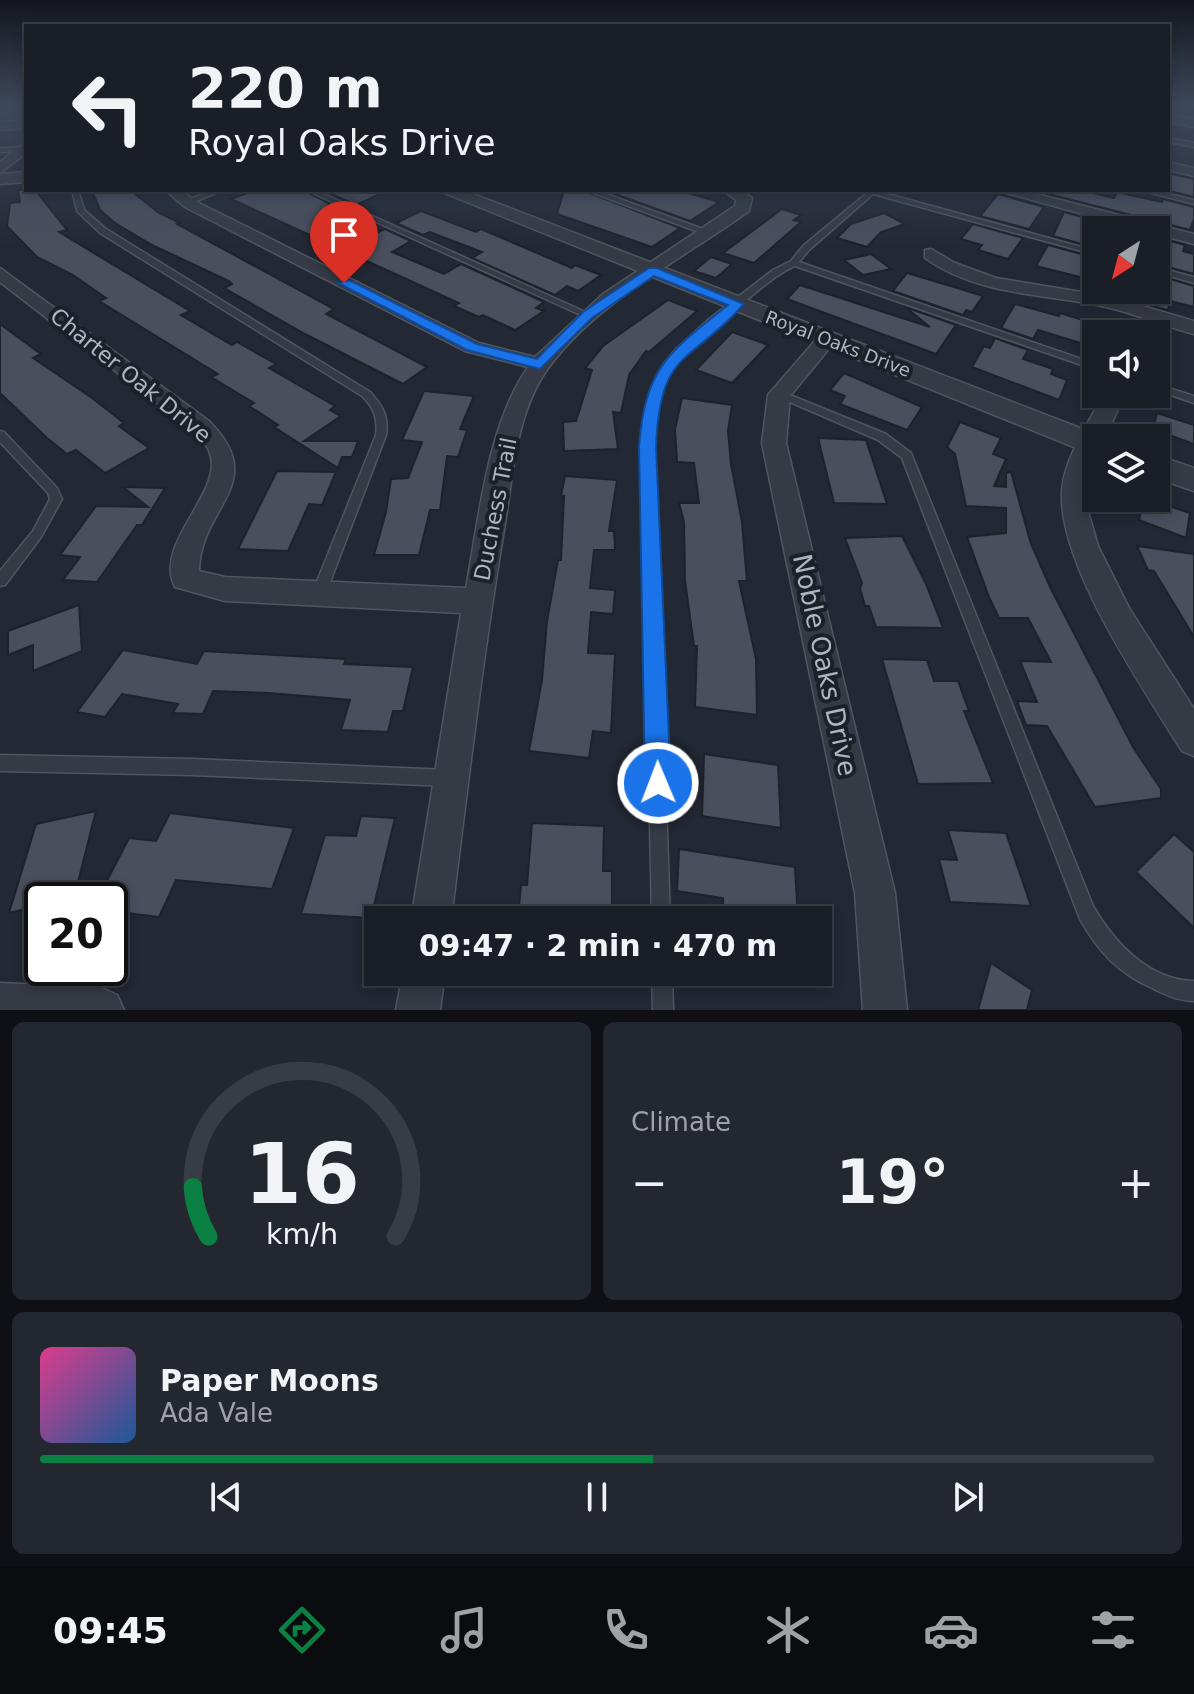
<!DOCTYPE html>
<html lang="en">
<head>
<meta charset="utf-8">
<style>
  :root { --surface:#1a1e27; --page:#23272f; --text:#f1f3f6; --muted:#9fa2a7; --line:#383c44; --accent:#0b8043 }
  body { margin:0; font-family:"DejaVu Sans",sans-serif; background:var(--page); color:var(--text); height:100vh; display:flex; flex-direction:column; font-size:30px; white-space:nowrap }
  * { box-sizing:border-box; margin:0 }
  p { font-size:26px; color:var(--muted) }
  .icon { flex:none; width:44px; height:44px; fill:none; stroke:currentColor; stroke-width:2; stroke-linecap:round; stroke-linejoin:round }
  .map { position:relative; height:1010px; overflow:hidden }
  .details { display:flex; flex-direction:column; gap:12px; padding:12px; background:#0e1015; flex:1 }
  .details>* { flex:none }
  .guide { position:absolute; left:24px; top:24px; width:1146px; height:168px; border-radius:0px; box-shadow:0 4px 12px #0003,0 0 0 2px var(--line); background:#1a1e27; color:var(--text); overflow:hidden }
  .needle { width:52px; rotate:216deg }
  .fabs { position:absolute; left:1082px; top:216px; display:grid; gap:16px }
  .fabs a { display:grid; place-items:center; width:88px; height:88px; border-radius:0px; background:var(--surface); box-shadow:0 4px 12px #0003,0 0 0 2px var(--line); font-size:40px }
  .speed { position:absolute; left:24px; top:882px; display:flex; gap:16px; font-size:40px; font-weight:700; text-align:center }
  .speed>* { display:grid; place-content:center; width:104px; height:104px; border-radius:50%; background:var(--surface); box-shadow:0 4px 12px #0003,0 0 0 2px var(--line); line-height:1 }
  .speed .limit { border:4px solid #111; border-radius:12px; background:#fff; color:#111 }
  .pin { position:absolute; display:grid; place-items:center; width:68px; height:68px; color:#fff; margin:-82px -34px; border-radius:50% 50% 50% 0; rotate:-45deg; box-shadow:0 0 8px #0007 }
  .pin .icon { rotate:45deg }
  .me { position:absolute; width:88px; margin:-44px; rotate:359deg; stroke-linejoin:round; filter:drop-shadow(0 0 6px #0008) }
  .turn { display:flex; align-items:center; gap:28px; height:168px; padding:0 32px; font-size:36px }
  .turn .icon { width:104px; height:104px; stroke-width:2.5 }
  .turn b { display:block; font-size:56px; line-height:68px }
  .big { font-size:60px; font-weight:700; line-height:1.1 }
  .details .widget { flex:1; display:flex; flex-direction:column; justify-content:center; gap:12px; min-width:0; padding:0 28px; border-radius:12px; background:var(--page) }
  .details .dial { align-items:center; gap:0 }
  .dial svg { height:208px; overflow:visible; fill:none; stroke:var(--line); stroke-width:7; stroke-linecap:round; text-anchor:middle }
  .dial text { fill:var(--text); stroke:none }
  .song { display:flex; align-items:center; gap:24px }
  .cover { width:96px; height:96px; border-radius:12px; background:linear-gradient(135deg,hsl(330 70% 55%),hsl(210 70% 35%)) }
  .played { height:8px; border-radius:4px; background:linear-gradient(90deg,var(--accent) 55%,var(--line) 55%) }
  .keys { display:flex; justify-content:space-around; direction:ltr }
  .heat { display:flex; justify-content:space-between; align-items:center; font-size:44px; direction:ltr }
  .details .tiles { flex:1; display:grid; gap:12px; grid-template-columns:1fr 1fr }
  .widget:last-child { grid-column:span 2 }
  .trip { position:absolute; left:364px; top:906px; width:468px; height:80px; border-radius:0px; background:var(--surface); box-shadow:0 4px 12px #0003,0 0 0 2px var(--line); font-weight:700; line-height:80px; text-align:center }
  .menu { display:flex; height:128px; justify-content:space-around; align-items:center; background:#0a0c10; color:var(--muted) }
  .menu .icon { width:56px; height:56px }
  .menu .on { color:var(--accent) }
  .menu b { font-size:36px; color:var(--text) }
  .map>svg:first-child { display:block }
  .building { fill:#494f5d; stroke:#1d222b; stroke-width:2 }
  .lines { fill:none; stroke-linecap:round; stroke-linejoin:round }
  .service-casing { stroke:#50555f; stroke-width:3 }
  .minor-casing { stroke:#50555f; stroke-width:3 }
  .tertiary-casing { stroke:#50555f; stroke-width:3 }
  .service { fill:#353a45; fill-rule:evenodd }
  .minor { fill:#353a45; fill-rule:evenodd }
  .tertiary { fill:#353a45; fill-rule:evenodd }
  .route { fill:#1a73e8; stroke:#114b97; stroke-width:2 }
  .labels { text-anchor:middle; stroke-width:8; stroke-linejoin:round; paint-order:stroke }
  .far-street-label { font-size:18px; fill:#b0b5c1; stroke:#1b2029 }
  .street-label { font-size:22px; fill:#b0b5c1; stroke:#1b2029 }
  .near-street-label { font-size:26px; fill:#b0b5c1; stroke:#1b2029 }
</style>
</head>
<body>
<div class="map">
<svg width="1194" height="1010" viewBox="0 0 1194 1010">
  <rect width="100%" height="100%" fill="#222834"/>
  <g class="building">
    <path d="M1172,174L1194,179V197L1166,190Z"/>
    <path d="M18,190H35L67,230L59,232L190,311L181,315L232,345L237,342L276,364L269,368L335,406L330,410L341,416L304,441H358L352,457H342L338,468L274,427L278,425L249,406L254,403L211,377L218,374L99,301L106,298L73,275L37,257L7,226L10,203L20,202Z"/>
    <path d="M92,190H130L159,213L180,223L177,224L334,309L326,314L427,367L403,384L305,334L224,288L232,284L229,281L152,245L115,223L100,210Z"/>
    <path d="M255,190H303L344,211L329,217L372,235L385,229L411,241L392,252L444,274L461,264L544,302L536,308L544,311L515,330L483,315L479,317L454,306L459,303L231,199Z"/>
    <path d="M322,190H389L356,205Z"/>
    <path d="M564,190H582L680,228L652,247L557,214Z"/>
    <path d="M604,190H678L719,202L690,221Z"/>
    <path d="M1033,190H1081L1114,198L1117,192L1162,202L1163,199L1194,207V219L1190,230Z"/>
    <path d="M998,194L1044,207L1029,229L980,216Z"/>
    <path d="M782,209L801,215L794,220L801,222L754,263L723,253Z"/>
    <path d="M421,211L476,232L481,229L572,268L575,265L601,275L578,291L567,286L555,295L472,258L482,252L430,232L423,235L396,223Z"/>
    <path d="M1064,212L1129,230H1096V248L1053,236Z"/>
    <path d="M884,213L905,224L881,232L867,247L837,238L851,224Z"/>
    <path d="M973,224L1023,238L1008,259L978,250L982,245L961,239Z"/>
    <path d="M1156,237L1185,245L1183,251L1194,254V274L1156,264Z"/>
    <path d="M1048,245L1096,258V281L1036,266Z"/>
    <path d="M871,254L891,269L863,275L844,260Z"/>
    <path d="M711,257L732,264L716,278L694,271Z"/>
    <path d="M907,273L954,287L983,296L972,312L966,310L963,315L893,291Z"/>
    <path d="M1156,275L1194,286V307L1170,301L1168,310L1156,307Z"/>
    <path d="M800,285L930,327L905,307L956,325L936,354L787,299Z"/>
    <path d="M668,300L697,311L649,352L646,351L629,375L621,413L613,412L618,449L564,451L563,422L576,421L592,370L585,368L603,346Z"/>
    <path d="M1015,304L1059,316L1060,313L1096,324L1087,345L1038,330L1033,339L1001,328Z"/>
    <path d="M0,324L41,354L33,358L92,398L124,423L119,426L149,448L105,473L76,450L67,454L47,438L0,393Z"/>
    <path d="M732,332L768,345L732,383L696,370Z"/>
    <path d="M995,338L1028,350L1023,359L1053,369L1051,374L1067,380L1059,400L972,367L984,346L990,348Z"/>
    <path d="M844,373L922,407L907,430L840,404L845,396L830,390Z"/>
    <path d="M424,391L474,396L460,429L467,430L458,457L447,456L440,510H430L419,555H374L386,512L391,479L408,478L422,442L402,440Z"/>
    <path d="M682,398L732,405L728,431L731,464L742,522L747,581H739L756,659L757,715L695,707L697,646H694L685,581L684,522L679,503H699L694,463L677,462L675,429Z"/>
    <path d="M1157,413L1194,425V444L1153,429Z"/>
    <path d="M960,422L1001,438L993,454L1006,459L994,486L1006,487V473L1011,472L1031,544L1051,589L1133,747L1161,789V798L1095,807L1047,726L1026,725L1017,701L1037,702L1020,661L1051,662L1028,618H999L989,597L967,537L1006,533V508L966,506L955,454L947,447Z"/>
    <path d="M818,438L866,440L887,504L834,503Z"/>
    <path d="M277,471L336,472L322,505L309,504L288,551L238,549Z"/>
    <path d="M565,476L617,480L609,531H614L615,550H594L590,588L615,590L613,614L591,612L588,653L615,654L611,733L593,731L589,758L529,751L542,680L547,621L558,560H561L564,496H561Z"/>
    <path d="M123,487L165,488L142,525H137L97,582L63,580L80,557L60,555L96,506L148,507Z"/>
    <path d="M1144,498L1190,513L1186,538L1139,520Z"/>
    <path d="M902,536L926,584L943,628L876,627L869,606H865L860,588L862,583L845,538Z"/>
    <path d="M1137,546L1194,554V637L1154,571L1148,570Z"/>
    <path d="M79,605L82,651L33,671V645L8,655V631Z"/>
    <path d="M123,650L197,664L204,651L346,659L344,664L413,667L403,711H393L388,732L341,730L350,700L269,693L213,691L203,714L173,713L178,704L122,694L105,717L77,712Z"/>
    <path d="M882,659L927,660L934,681H958L969,711H964L993,783L918,784Z"/>
    <path d="M704,754L778,765L781,828L702,816Z"/>
    <path d="M96,811L74,898L42,900V905L9,913L36,824Z"/>
    <path d="M170,813L294,828L272,889L176,880L159,917L110,911V900H97L129,838L156,841Z"/>
    <path d="M361,816L395,818L371,918L301,914L325,835L356,836Z"/>
    <path d="M532,823L604,826L603,871H612V920L518,918L521,885H527Z"/>
    <path d="M948,830L1006,833L1031,906L950,902L939,859L957,860Z"/>
    <path d="M1174,834L1194,852V928L1136,872Z"/>
    <path d="M679,849L795,867L798,920H723V898L677,891Z"/>
    <path d="M991,963L1032,990L1027,1010H978Z"/>
  </g>
  <g class="lines">
    <g class="service-casing">
      <g id="service">
        <path d="M11,105H18L0,118V113Z"/>
        <path d="M1168,138L1194,143V147L1168,142Z"/>
        <path d="M0,148L22,147L25,149L22,151L0,152Z"/>
        <path d="M72,190H78L84,210L106,229L370,392C382,405 389,416 386,435L324,598L319,600L314,598L312,594L376,435C378,418 374,408 362,396L100,233L77,211Z"/>
        <path d="M213,190H223L189,204L182,202Z"/>
        <path d="M306,190H315L592,315L591,317H585Z"/>
        <path d="M585,190H595L711,232L704,234Z"/>
        <path d="M864,190H873L1096,251V255L873,194L809,250L799,262L1096,364V370L795,266C777,274 764,286 749,298C718,321 681,345 664,380C654,400 654,425 654,447L670,920H652L642,447L645,413L651,388L663,365L676,349L708,320L773,270L791,261L803,246L867,193Z"/>
        <path d="M1140,190H1152L1194,200V204Z"/>
        <path d="M1156,267L1194,277V283L1156,272Z"/>
        <path d="M1156,384L1194,396V403L1156,390Z"/>
        <path d="M780,391L886,434L911,453L1093,906C1114,942 1148,980 1194,981V1001C1179,1001 1165,995 1152,988C1118,973 1098,951 1080,919L902,458L878,440L776,396V392Z"/>
        <path d="M0,431L4,432L57,488L62,499L41,537L5,585L0,586V571L33,531L50,499L48,493L0,442Z"/>
        <path d="M0,755L192,759L448,770L454,772L456,778L454,784L448,786L192,775L0,771Z"/>
        <path d="M652,972H672L673,1010H653Z"/>
      </g>
    </g>
    <g class="minor-casing">
      <g id="minor">
        <path d="M1168,114L1194,119V127L1168,122Z"/>
        <path d="M26,120V128L0,130V122Z"/>
        <path d="M26,142V153L0,173V162Z"/>
        <path d="M1168,162L1194,168V176L1168,170Z"/>
        <path d="M165,190H181L195,201L479,343L535,357L603,294L735,206L736,200L723,190H741L752,198L749,211C681,260 599,300 549,367C514,414 513,481 503,536C482,663 467,792 451,920H411L461,613L225,601L175,587C152,543 227,490 209,451C206,443 198,437 193,431L0,282V268L209,421C271,483 200,506 199,571L225,577L466,588C479,518 487,426 528,367L465,351L185,207Z"/>
        <path d="M996,190H1021L1194,234V244L1156,234V230H1140Z"/>
        <path d="M931,249L955,263L996,278L1112,297L1194,321V334C1166,327 1139,315 1110,308C1047,293 980,297 925,258V250Z"/>
        <path d="M827,333L837,339L790,396L786,443L895,893L907,1010H863L855,893L762,443L768,395L820,335Z"/>
        <path d="M1103,394H1125L1105,438H1096V458L1088,489L1089,515L1098,546L1129,608L1194,709V756L1182,751C1143,688 1057,564 1062,490C1065,456 1089,424 1103,394Z"/>
        <path d="M403,972H445L440,1010H396Z"/>
        <path d="M0,983L102,988L117,995L124,1010H0Z"/>
      </g>
    </g>
    <g class="tertiary-casing">
      <g id="tertiary">
        <path d="M26,172V182L0,184V174Z"/>
        <path d="M437,190H463L1106,438H1096V455L1086,452Z"/>
        <path d="M1156,455L1194,468V491L1156,478Z"/>
      </g>
    </g>
    <use href="#service" class="service"/>
    <use href="#minor" class="minor"/>
    <use href="#tertiary" class="tertiary"/>
  </g>
  <linearGradient id="sky" x2="0" y2="1"><stop stop-color="#13161d"/><stop offset="0.43" stop-color="#3e485c"/><stop offset="1" stop-color="#3e485c" stop-opacity="0"/></linearGradient>
  <rect width="1194" height="246" fill="url(#sky)"/>
  <path class="route" d="M649,268H657L744,304C689,366 660,348 656,447L671,783L667,791L658,795L649,791L645,783L639,447C645,367 669,352 728,305L654,276L592,318L540,369L467,350L338,283L349,280L477,344L537,359L583,312Z"/>
  <g class="labels">
    <g class="far-street-label">
      <text transform="translate(838 344) rotate(21)" y="6">Royal Oaks Drive</text>
    </g>
    <g class="street-label">
      <text transform="translate(131 375) rotate(39)" y="8">Charter Oak Drive</text>
      <text transform="translate(495 509) rotate(-79)" y="8">Duchess Trail</text>
    </g>
    <g class="near-street-label">
      <text transform="translate(825 665) rotate(78)" y="9">Noble Oaks Drive</text>
    </g>
  </g>
</svg>
<div class="fabs">
<a><svg class="needle" viewBox="-14 -14 28 28"><path d="M0-13l5 13h-10z" fill="#e53935"/><path d="M0 13l5-13h-10z" fill="#9fa2a7"/></svg></a>
<a><svg class="icon" aria-label="sound" viewBox="0 0 24 24"><path d="M4 9h4l5-4v14l-5-4H4zM17 9q2 3 0 6"/></svg></a>
<a><svg class="icon" aria-label="layers" viewBox="0 0 24 24"><path d="M12 4l9 5-9 5-9-5zM3 14l9 5 9-5"/></svg></a>
</div>
<div class="speed"><div class="limit">20</div></div>
<div class="pin" style="left:344px;top:283px;background:#d93025"><svg class="icon" aria-label="arrive" viewBox="0 0 24 24"><path d="M6 21V4h12l-3 4 3 4H6"/></svg></div>
<svg class="me" style="left:658px;top:783px" viewBox="-20 -20 40 40"><circle r="17" fill="#1a73e8" stroke="#fff" stroke-width="3"/><path d="M0-11L8 9 0 5-8 9z" fill="#fff"/></svg>
<div class="trip">09:47 · 2 min · 470 m</div>
<div class="guide">
<div class="turn"><svg class="icon" aria-label="left" viewBox="0 0 24 24"><path d="M17 20v-9H6M10 6l-5 5 5 5"/></svg><div><b>220 m</b>Royal Oaks Drive</div></div>
</div>
</div>
<section class="details">
<div class="tiles">
<div class="widget dial"><svg viewBox="0 0 100 80">
<path d="M14 69A42 42 0 1 1 86 69"/>
<path d="M14 69A42 42 0 0 1 8 50" stroke="#0b8043"/>
<text x="50" y="56" font-size="32" font-weight="700">16</text>
<text x="50" y="72" font-size="11">km/h</text>
</svg></div>
<div class="widget"><p>Climate</p>
<div class="heat"><a>−</a><b class="big">19°</b><a>+</a></div>
</div>
<div class="widget">
<div class="song"><i class="cover"></i><div><b>Paper Moons</b><p>Ada Vale</p></div></div>
<div class="played"></div>
<div class="keys"><svg class="icon" aria-label="previous" viewBox="0 0 24 24"><path d="M18 5L8 12l10 7zM5 5v14"/></svg><svg class="icon" aria-label="pause" viewBox="0 0 24 24"><path d="M8 5v14M16 5v14"/></svg><svg class="icon" aria-label="next" viewBox="0 0 24 24"><path d="M6 5l10 7-10 7zM19 5v14"/></svg></div>
</div>
</div>
</section>
<nav class="menu">
<b>09:45</b>
<svg class="icon on" aria-label="directions" viewBox="0 0 24 24"><path d="M12 3l9 9-9 9-9-9zM9 14v-3h6M13 9l2 2-2 2"/></svg>
<svg class="icon" aria-label="music" viewBox="0 0 24 24"><path d="M9 18V5l10-2v13"/><circle cx="6" cy="18" r="3"/><circle cx="16" cy="16" r="3"/></svg>
<svg class="icon" aria-label="phone" viewBox="0 0 24 24"><path d="M5 4h4l2 5-3 2q2 4 5 5l2-3 5 2v4C11 20 4 13 5 4z"/></svg>
<svg class="icon" aria-label="climate" viewBox="0 0 24 24"><path d="M12 3v18M4 7l16 10M4 17L20 7"/></svg>
<svg class="icon" aria-label="car" viewBox="0 0 24 24"><path d="M5 17H2v-5l4-1 3-4h7l3 4 3 1v5h-3M9 17h6M6 11h13"/><circle cx="7" cy="17" r="2"/><circle cx="17" cy="17" r="2"/></svg>
<svg class="icon" aria-label="filters" viewBox="0 0 24 24"><path d="M4 7h16M4 17h16"/><circle cx="9" cy="7" r="2"/><circle cx="15" cy="17" r="2"/></svg>
</nav>
</body>
</html>
